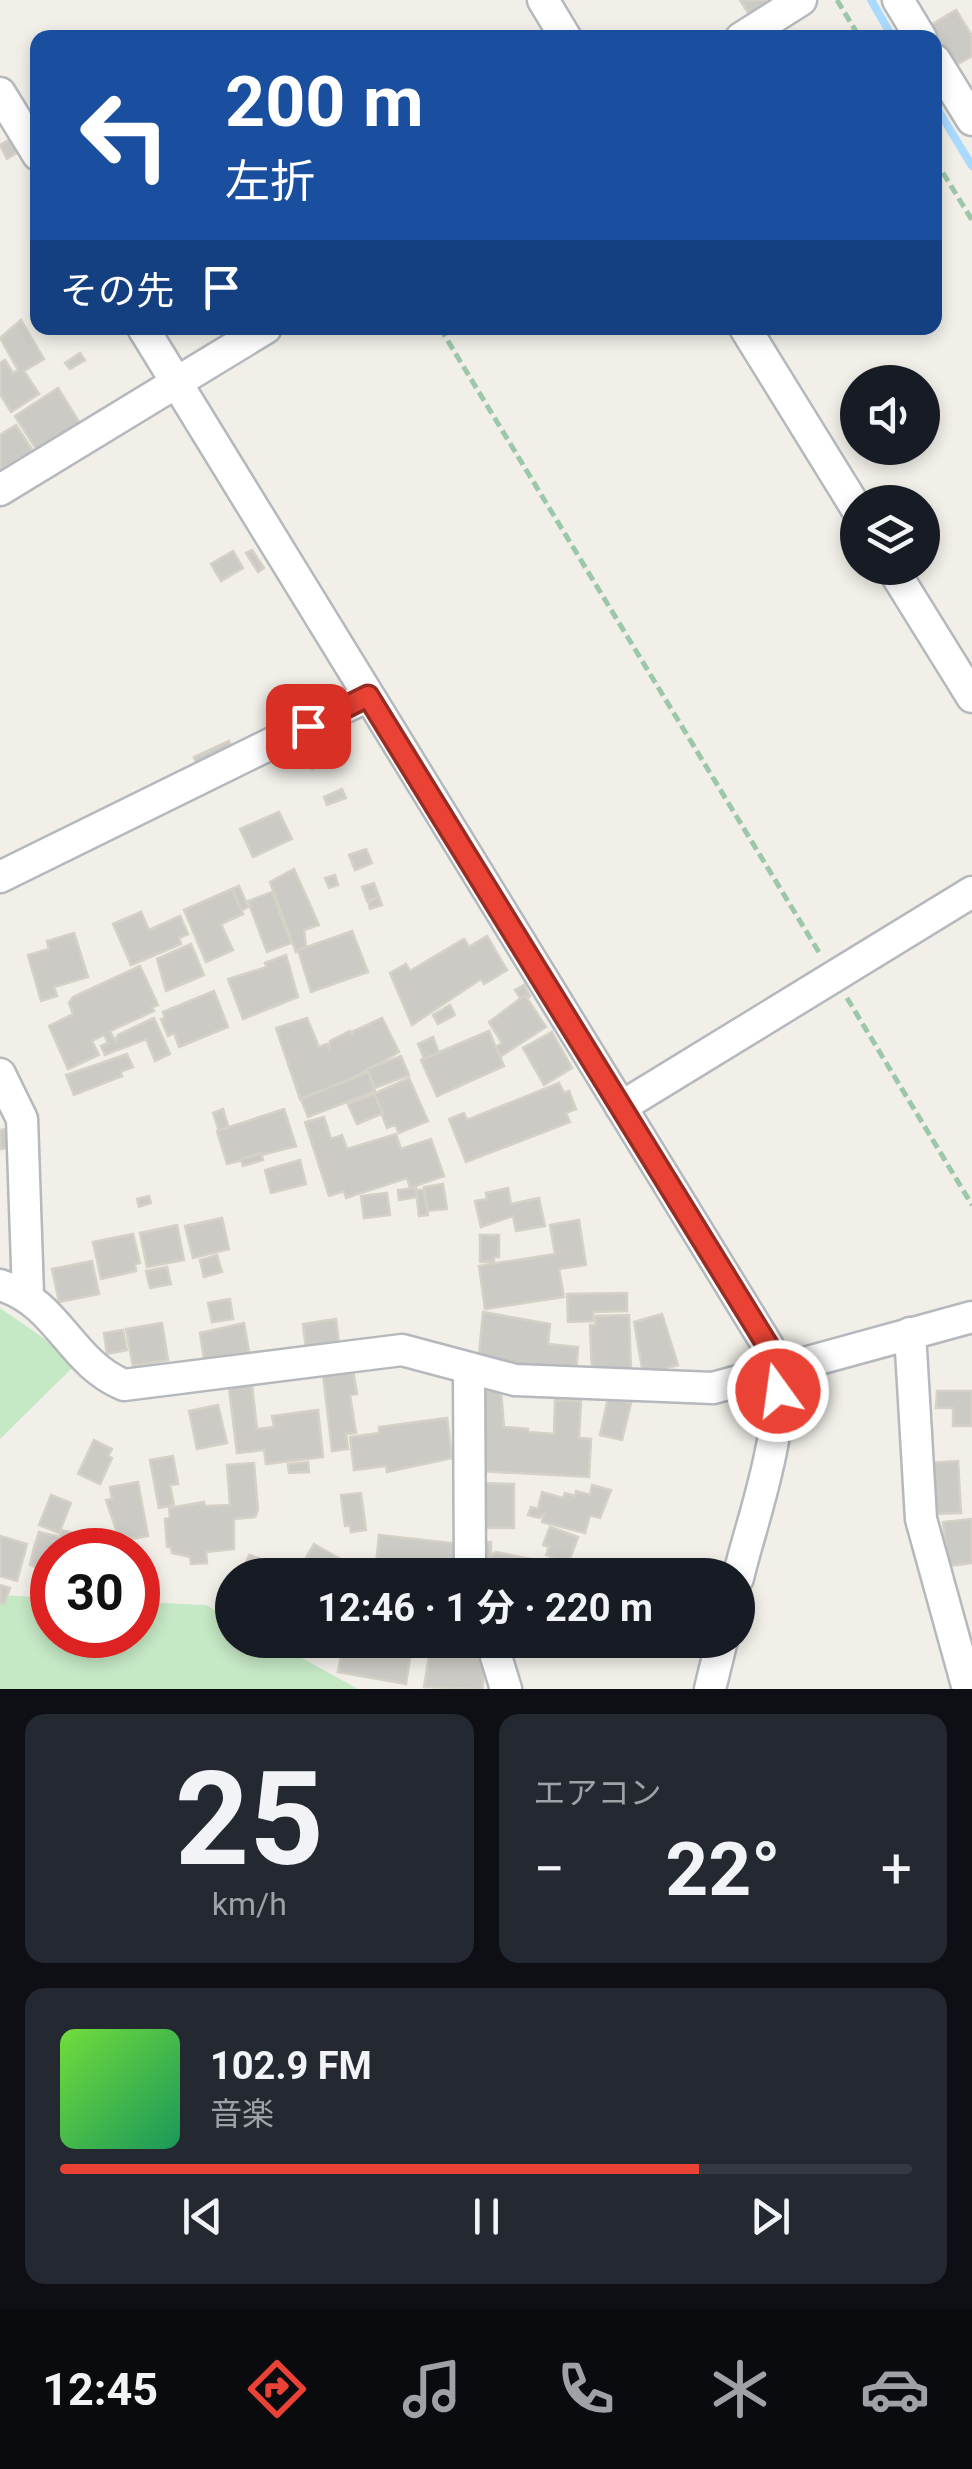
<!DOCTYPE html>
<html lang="ja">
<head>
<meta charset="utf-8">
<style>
  :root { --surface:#171b24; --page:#242831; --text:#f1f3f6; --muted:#9ea1a6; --line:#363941; --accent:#ea4335 }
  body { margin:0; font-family:Roboto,"Noto Sans JP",sans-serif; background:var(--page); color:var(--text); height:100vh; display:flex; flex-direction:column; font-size:38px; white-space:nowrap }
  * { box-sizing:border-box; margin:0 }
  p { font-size:32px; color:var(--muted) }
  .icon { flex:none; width:55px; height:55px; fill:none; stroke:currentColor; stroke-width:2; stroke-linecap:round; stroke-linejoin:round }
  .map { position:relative; height:1689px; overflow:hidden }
  .panel { display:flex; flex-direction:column; gap:25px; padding:25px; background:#0d0f14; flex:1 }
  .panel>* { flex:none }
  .hud { position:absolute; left:30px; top:30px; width:912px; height:305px; border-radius:20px; box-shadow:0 5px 15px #0003; background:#1a4fa0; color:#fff; overflow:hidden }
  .fabs { position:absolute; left:840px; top:365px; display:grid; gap:20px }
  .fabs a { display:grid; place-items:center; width:100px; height:100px; border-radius:50%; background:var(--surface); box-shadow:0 5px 15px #0003; font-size:50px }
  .speed { position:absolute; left:30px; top:1528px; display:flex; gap:20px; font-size:50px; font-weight:700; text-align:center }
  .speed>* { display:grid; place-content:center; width:130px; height:130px; border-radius:50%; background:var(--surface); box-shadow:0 5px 15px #0003; line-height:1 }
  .speed .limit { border:15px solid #d22; background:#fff; color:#111 }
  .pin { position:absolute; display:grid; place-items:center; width:85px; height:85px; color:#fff; margin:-42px; border-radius:20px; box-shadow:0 5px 15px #0006 }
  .me { position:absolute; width:110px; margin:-55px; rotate:346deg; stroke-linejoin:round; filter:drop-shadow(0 0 8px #0008) }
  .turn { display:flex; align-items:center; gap:35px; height:210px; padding:0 30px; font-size:45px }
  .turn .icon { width:130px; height:130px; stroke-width:2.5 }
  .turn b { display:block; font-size:70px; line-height:85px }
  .then { display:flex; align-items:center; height:95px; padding:0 30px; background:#0003; gap:20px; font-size:38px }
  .big { font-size:75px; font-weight:700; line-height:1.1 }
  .panel .widget { flex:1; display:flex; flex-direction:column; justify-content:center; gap:15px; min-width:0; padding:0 35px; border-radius:20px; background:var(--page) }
  .panel .dial { align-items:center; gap:0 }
  .dial b { font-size:130px; line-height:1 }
  .song { display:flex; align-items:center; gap:30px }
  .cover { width:120px; height:120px; border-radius:15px; background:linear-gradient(135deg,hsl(100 70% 55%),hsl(150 70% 35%)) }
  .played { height:10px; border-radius:5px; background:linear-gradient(90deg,var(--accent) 75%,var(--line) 75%) }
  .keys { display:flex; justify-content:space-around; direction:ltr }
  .heat { display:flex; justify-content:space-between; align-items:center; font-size:55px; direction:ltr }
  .panel .tiles { flex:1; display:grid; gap:25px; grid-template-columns:1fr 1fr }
  .widget:last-child { grid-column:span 2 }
  .trip { position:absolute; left:215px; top:1558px; width:540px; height:100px; border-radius:50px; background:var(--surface); box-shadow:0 5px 15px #0003; font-weight:700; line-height:100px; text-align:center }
  .dock { display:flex; height:160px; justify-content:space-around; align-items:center; background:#090b0e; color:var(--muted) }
  .dock .icon { width:70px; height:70px }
  .dock .current { color:var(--accent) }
  .dock b { font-size:45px; color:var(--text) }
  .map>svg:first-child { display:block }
  .green { fill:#c5e8c5 }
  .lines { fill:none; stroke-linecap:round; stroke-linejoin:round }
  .stream { stroke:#aadaff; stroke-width:8 }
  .building { fill:#cccac5; stroke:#d6d1c6; stroke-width:2.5 }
  .minor-casing { stroke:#b5b8bc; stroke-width:35 }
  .path { stroke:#9cc7a9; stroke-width:5; stroke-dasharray:10 5; stroke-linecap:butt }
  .minor { stroke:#fff; stroke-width:30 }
  .route-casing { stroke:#982c22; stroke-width:25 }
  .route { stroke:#ea4335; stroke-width:18 }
</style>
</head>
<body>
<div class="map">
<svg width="972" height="1689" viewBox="0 0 972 1689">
  <rect width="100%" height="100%" fill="#f1efe8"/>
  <g class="green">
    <path d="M0,1308L78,1362L0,1439Z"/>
    <path d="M0,1595L52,1598V1635H138V1602L206,1605L232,1620V1640H269L358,1689H0Z"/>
  </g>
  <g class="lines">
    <g class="stream">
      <path d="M871,0L893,38"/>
      <path d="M935,105L972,166"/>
    </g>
  </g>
  <g class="building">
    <path d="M740,0H776L750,16Z"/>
    <path d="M956,10L972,36V56L951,68L926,28Z"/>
    <path d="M14,137L21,150L7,159L0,145Z"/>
    <path d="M21,320L44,359L24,371L39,394L11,412L0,394V363L5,360L13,373L18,370L0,338Z"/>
    <path d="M80,353L85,360L70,369L65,363Z"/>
    <path d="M58,388L81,425L38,452L15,416Z"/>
    <path d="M16,425L33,451L0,473V435Z"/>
    <path d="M252,550L264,568L258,572L246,553Z"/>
    <path d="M233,551L243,568L221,581L211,564Z"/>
    <path d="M318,738L329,762L312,769L302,745Z"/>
    <path d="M229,741L234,751L199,768L194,757Z"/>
    <path d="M342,789L346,798L327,805L324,797Z"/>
    <path d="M279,812L292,839L253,857L240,829Z"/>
    <path d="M366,849L372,863L355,870L349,855Z"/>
    <path d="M294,869L319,925L304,930L306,947L296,952L270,882Z"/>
    <path d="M335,875L338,885L329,888L325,878Z"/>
    <path d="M374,883L379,897L367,901L362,887Z"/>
    <path d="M239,886L248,907L241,911L232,889Z"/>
    <path d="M232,889L243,914L221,924L233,950L206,962L184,910Z"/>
    <path d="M272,892L291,943L267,952L248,901Z"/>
    <path d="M379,897L382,905L370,909L368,901Z"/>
    <path d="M141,912L149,930L180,916L188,934L179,938L181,944L131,965L113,924Z"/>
    <path d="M352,931L368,972L311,992L298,950Z"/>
    <path d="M74,933L88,977L54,987L57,996L41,1001L28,955L49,949L47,941Z"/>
    <path d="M487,936L507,970L484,984L481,979L412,1025L390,973L406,964L410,971L464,939L469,947Z"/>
    <path d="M191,944L204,975L166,991L157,959Z"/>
    <path d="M286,955L298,997L243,1019L228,979L267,967L265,963Z"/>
    <path d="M140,966L158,1005L152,1007L154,1011L110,1031L115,1041L118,1035L154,1018L170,1054L155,1061L146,1039L105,1055L101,1046L108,1043L104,1035L92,1041L99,1055L68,1069L49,1026L73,1014L69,1003L73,997Z"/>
    <path d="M524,985L530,996L527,998H520L515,990Z"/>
    <path d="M214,991L228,1027L179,1047L174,1033L168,1036L161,1019L165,1018L163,1012Z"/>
    <path d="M525,995L546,1027L501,1056L496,1047L502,1043L489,1022Z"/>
    <path d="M450,1005L455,1015L438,1024L433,1015Z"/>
    <path d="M307,1018L319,1047L327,1044L329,1048L330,1041L350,1031L353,1036L352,1032L382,1018L399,1052L347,1081L300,1099L276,1028Z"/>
    <path d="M489,1031L504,1066L437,1096L421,1060Z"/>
    <path d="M552,1032L572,1068L544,1085L523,1048Z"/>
    <path d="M433,1037L439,1053L424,1059L418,1044Z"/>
    <path d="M127,1054L133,1067L120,1072L122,1076L74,1095L66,1075Z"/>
    <path d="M401,1056L409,1075L375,1088L367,1069Z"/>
    <path d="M368,1072L375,1091L308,1117L301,1099Z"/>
    <path d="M409,1078L428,1121L399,1133L395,1125L387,1128L374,1094Z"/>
    <path d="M559,1083L564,1093L569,1091L576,1109L566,1113L570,1122L466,1162L449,1119L464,1113L467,1120Z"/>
    <path d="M374,1094L383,1113L357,1124L348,1104Z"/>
    <path d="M223,1109L228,1126L219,1131L213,1113Z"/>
    <path d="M284,1109L296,1146L227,1164L217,1131Z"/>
    <path d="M324,1117L331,1139L342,1135L347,1149L396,1134L401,1149L431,1139L444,1176L410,1188L407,1178L346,1198L344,1191L329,1196L305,1122Z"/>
    <path d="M7,1129L10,1148L0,1149V1130Z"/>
    <path d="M261,1153L263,1160L243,1166L241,1159Z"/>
    <path d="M300,1160L306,1184L271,1193L265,1170Z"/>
    <path d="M443,1184L447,1209L427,1211L424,1187Z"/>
    <path d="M416,1188L417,1197L399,1200L398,1190Z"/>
    <path d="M508,1188L511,1204L539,1198L545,1226L516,1231L513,1216L481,1227L475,1201L487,1199L486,1193Z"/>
    <path d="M416,1190H424L428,1215L419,1216Z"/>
    <path d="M387,1193L390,1215L364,1218L361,1196Z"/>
    <path d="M149,1196L151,1203L139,1207L137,1199Z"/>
    <path d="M222,1218L229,1249L193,1258L185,1226Z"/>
    <path d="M579,1220L586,1265L559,1269L564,1297L485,1309L479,1266L555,1254L550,1225Z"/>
    <path d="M177,1225L184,1260L147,1267L140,1233Z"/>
    <path d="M133,1234L140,1263L135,1264L136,1271L101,1279L93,1242Z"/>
    <path d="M480,1235H499V1257H494V1262H480Z"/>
    <path d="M217,1255L222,1272L204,1277L200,1260Z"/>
    <path d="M92,1261L99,1294L59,1302L52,1269Z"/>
    <path d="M167,1267L171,1284L150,1288L146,1271Z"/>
    <path d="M627,1293V1311L593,1312L594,1321L568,1322L567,1294Z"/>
    <path d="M230,1299L233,1319L212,1322L208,1303Z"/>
    <path d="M483,1312L550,1324L548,1344L578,1347L576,1375L485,1366L486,1356H479Z"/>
    <path d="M662,1314L678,1365L643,1374L634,1322Z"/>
    <path d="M629,1315L631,1370L592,1371L590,1325H595V1316Z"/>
    <path d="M336,1319L339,1345L306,1350L303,1324Z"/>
    <path d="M162,1323L168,1360L133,1366L126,1329Z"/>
    <path d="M244,1323L249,1352L204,1359L200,1333Z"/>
    <path d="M123,1330L127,1350L107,1354L104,1333Z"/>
    <path d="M353,1370L357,1394L350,1395L356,1433L346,1434L348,1449L332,1451L323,1374Z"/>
    <path d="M252,1385L257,1429L274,1427L272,1416L318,1410L323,1457L266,1464L264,1450L237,1453L229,1388Z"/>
    <path d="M477,1390L501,1391L504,1427L528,1429V1432L554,1434L555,1400L581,1401L579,1438L591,1439L589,1477L478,1471Z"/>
    <path d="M937,1391H972V1426H953V1408H936Z"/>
    <path d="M608,1398L631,1403L622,1440L600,1435Z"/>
    <path d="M218,1405L227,1443L197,1449L189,1411Z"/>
    <path d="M447,1418L452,1458L387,1472L386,1466L354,1470L350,1437L379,1433V1427Z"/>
    <path d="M94,1440L112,1449L108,1456L112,1458L100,1484L78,1474Z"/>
    <path d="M173,1456L178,1484L170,1485L174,1505L159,1508L150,1460Z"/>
    <path d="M958,1461L961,1513L932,1514L929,1463Z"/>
    <path d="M308,1462L309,1472L289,1473L288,1464Z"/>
    <path d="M254,1463L258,1510L255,1517L234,1519V1549L206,1552L207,1563L191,1564L190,1557L172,1553L171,1547H167L165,1519L170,1518L169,1508L204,1502L205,1506L230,1505L227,1465Z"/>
    <path d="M138,1482L148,1536L120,1541L106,1500L112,1499L110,1487Z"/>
    <path d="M481,1483L514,1484V1528H481Z"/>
    <path d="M592,1485L611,1490L600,1518L590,1515L585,1533L542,1522L544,1514L539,1518L528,1515L531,1507L538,1509L542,1492L563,1498L565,1493L575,1496L576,1491L590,1495Z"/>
    <path d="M361,1493L366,1530L351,1532L350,1525L345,1526L341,1495Z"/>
    <path d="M51,1495L71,1503L59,1533L39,1525Z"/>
    <path d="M972,1519V1563L948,1566L943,1522Z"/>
    <path d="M550,1527L578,1537L568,1564L546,1555L549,1547L543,1545Z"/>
    <path d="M61,1530L91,1537L90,1541L122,1550H52V1579H50L51,1573L30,1565L34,1547L39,1532L60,1537Z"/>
    <path d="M379,1535L461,1544L458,1575H375Z"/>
    <path d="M0,1536L27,1544L17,1581L0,1576Z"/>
    <path d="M491,1542V1555L496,1552L550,1563L548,1575H484L478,1543Z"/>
    <path d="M314,1544L349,1564L343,1575H296Z"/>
    <path d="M249,1555L275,1564L271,1575H241Z"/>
    <path d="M0,1585L10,1588L4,1604L0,1602Z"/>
    <path d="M344,1640L412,1646L406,1684L338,1672Z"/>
    <path d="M430,1650L487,1660L482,1689L424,1687Z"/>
  </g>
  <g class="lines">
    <g class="minor-casing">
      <g id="minor">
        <path d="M543,0L566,38"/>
        <path d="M898,0L921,38"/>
        <path d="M741,38L801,0"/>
        <path d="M935,60L972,120"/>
        <path d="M0,93L38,155"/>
        <path d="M143,328L768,1346C795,1411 754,1510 738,1578"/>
        <path d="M745,328L858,511"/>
        <path d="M0,490L266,328"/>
        <path d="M892,568L972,697"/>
        <path d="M0,877L368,696"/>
        <path d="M0,1074L22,1119L28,1294"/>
        <path d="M621,1107L972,892"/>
        <path d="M0,1285C59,1303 69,1362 124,1385L402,1350L515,1380L713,1388L972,1317"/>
        <path d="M910,1333L921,1519L968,1689"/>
        <path d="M469,1369L470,1575"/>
        <path d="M491,1640L506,1689"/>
        <path d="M710,1689L722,1640"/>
      </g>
    </g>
    <g class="path">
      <path d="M837,0L860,38"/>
      <path d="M935,160L972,220"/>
      <path d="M440,328L820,954"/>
      <path d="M847,998L972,1205"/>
    </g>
    <use href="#minor" class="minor"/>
  </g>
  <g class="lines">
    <g class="route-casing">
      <path id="route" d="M308,726L368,696L768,1346L778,1370V1391"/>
    </g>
    <use href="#route" class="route"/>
  </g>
</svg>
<div class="fabs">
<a><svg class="icon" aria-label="sound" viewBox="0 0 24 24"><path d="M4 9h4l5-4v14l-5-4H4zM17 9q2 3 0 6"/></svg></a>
<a><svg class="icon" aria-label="layers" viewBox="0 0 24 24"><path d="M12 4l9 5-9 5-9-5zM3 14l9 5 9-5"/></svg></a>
</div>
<div class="speed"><div class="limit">30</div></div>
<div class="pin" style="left:308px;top:726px;background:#d93025"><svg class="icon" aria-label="arrive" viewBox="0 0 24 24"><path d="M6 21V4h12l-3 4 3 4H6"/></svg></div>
<svg class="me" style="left:778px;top:1391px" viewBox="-20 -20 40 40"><circle r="17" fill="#ea4335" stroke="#fff" stroke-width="3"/><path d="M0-11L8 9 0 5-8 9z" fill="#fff"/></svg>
<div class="trip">12:46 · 1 分 · 220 m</div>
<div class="hud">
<div class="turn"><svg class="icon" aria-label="left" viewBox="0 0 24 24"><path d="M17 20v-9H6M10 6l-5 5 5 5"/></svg><div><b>200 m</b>左折</div></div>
<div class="then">その先<svg class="icon" aria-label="arrive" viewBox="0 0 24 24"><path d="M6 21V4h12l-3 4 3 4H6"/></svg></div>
</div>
</div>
<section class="panel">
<div class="tiles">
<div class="widget dial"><b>25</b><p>km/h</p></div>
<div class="widget"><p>エアコン</p>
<div class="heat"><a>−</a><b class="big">22°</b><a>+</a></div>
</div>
<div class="widget">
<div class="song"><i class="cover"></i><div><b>102.9 FM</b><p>音楽</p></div></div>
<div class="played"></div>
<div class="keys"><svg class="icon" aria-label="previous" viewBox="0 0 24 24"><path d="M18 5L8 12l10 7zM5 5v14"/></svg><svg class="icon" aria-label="pause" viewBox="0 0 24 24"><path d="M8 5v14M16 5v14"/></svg><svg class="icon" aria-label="next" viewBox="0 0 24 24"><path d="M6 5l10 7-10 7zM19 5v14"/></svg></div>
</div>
</div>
</section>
<nav class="dock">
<b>12:45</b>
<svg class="icon current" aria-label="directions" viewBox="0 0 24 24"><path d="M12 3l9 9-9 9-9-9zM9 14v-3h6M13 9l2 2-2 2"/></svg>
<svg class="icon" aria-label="music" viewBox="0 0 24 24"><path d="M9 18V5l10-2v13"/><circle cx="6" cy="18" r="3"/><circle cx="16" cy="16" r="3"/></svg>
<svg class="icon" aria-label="phone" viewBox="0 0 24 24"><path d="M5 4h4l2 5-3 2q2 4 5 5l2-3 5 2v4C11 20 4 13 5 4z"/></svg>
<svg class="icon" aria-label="climate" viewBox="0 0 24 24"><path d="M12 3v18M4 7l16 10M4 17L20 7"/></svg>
<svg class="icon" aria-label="car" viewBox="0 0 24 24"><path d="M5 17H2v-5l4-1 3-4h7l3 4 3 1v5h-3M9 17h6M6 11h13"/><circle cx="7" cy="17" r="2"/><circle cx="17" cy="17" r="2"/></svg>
</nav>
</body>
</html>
